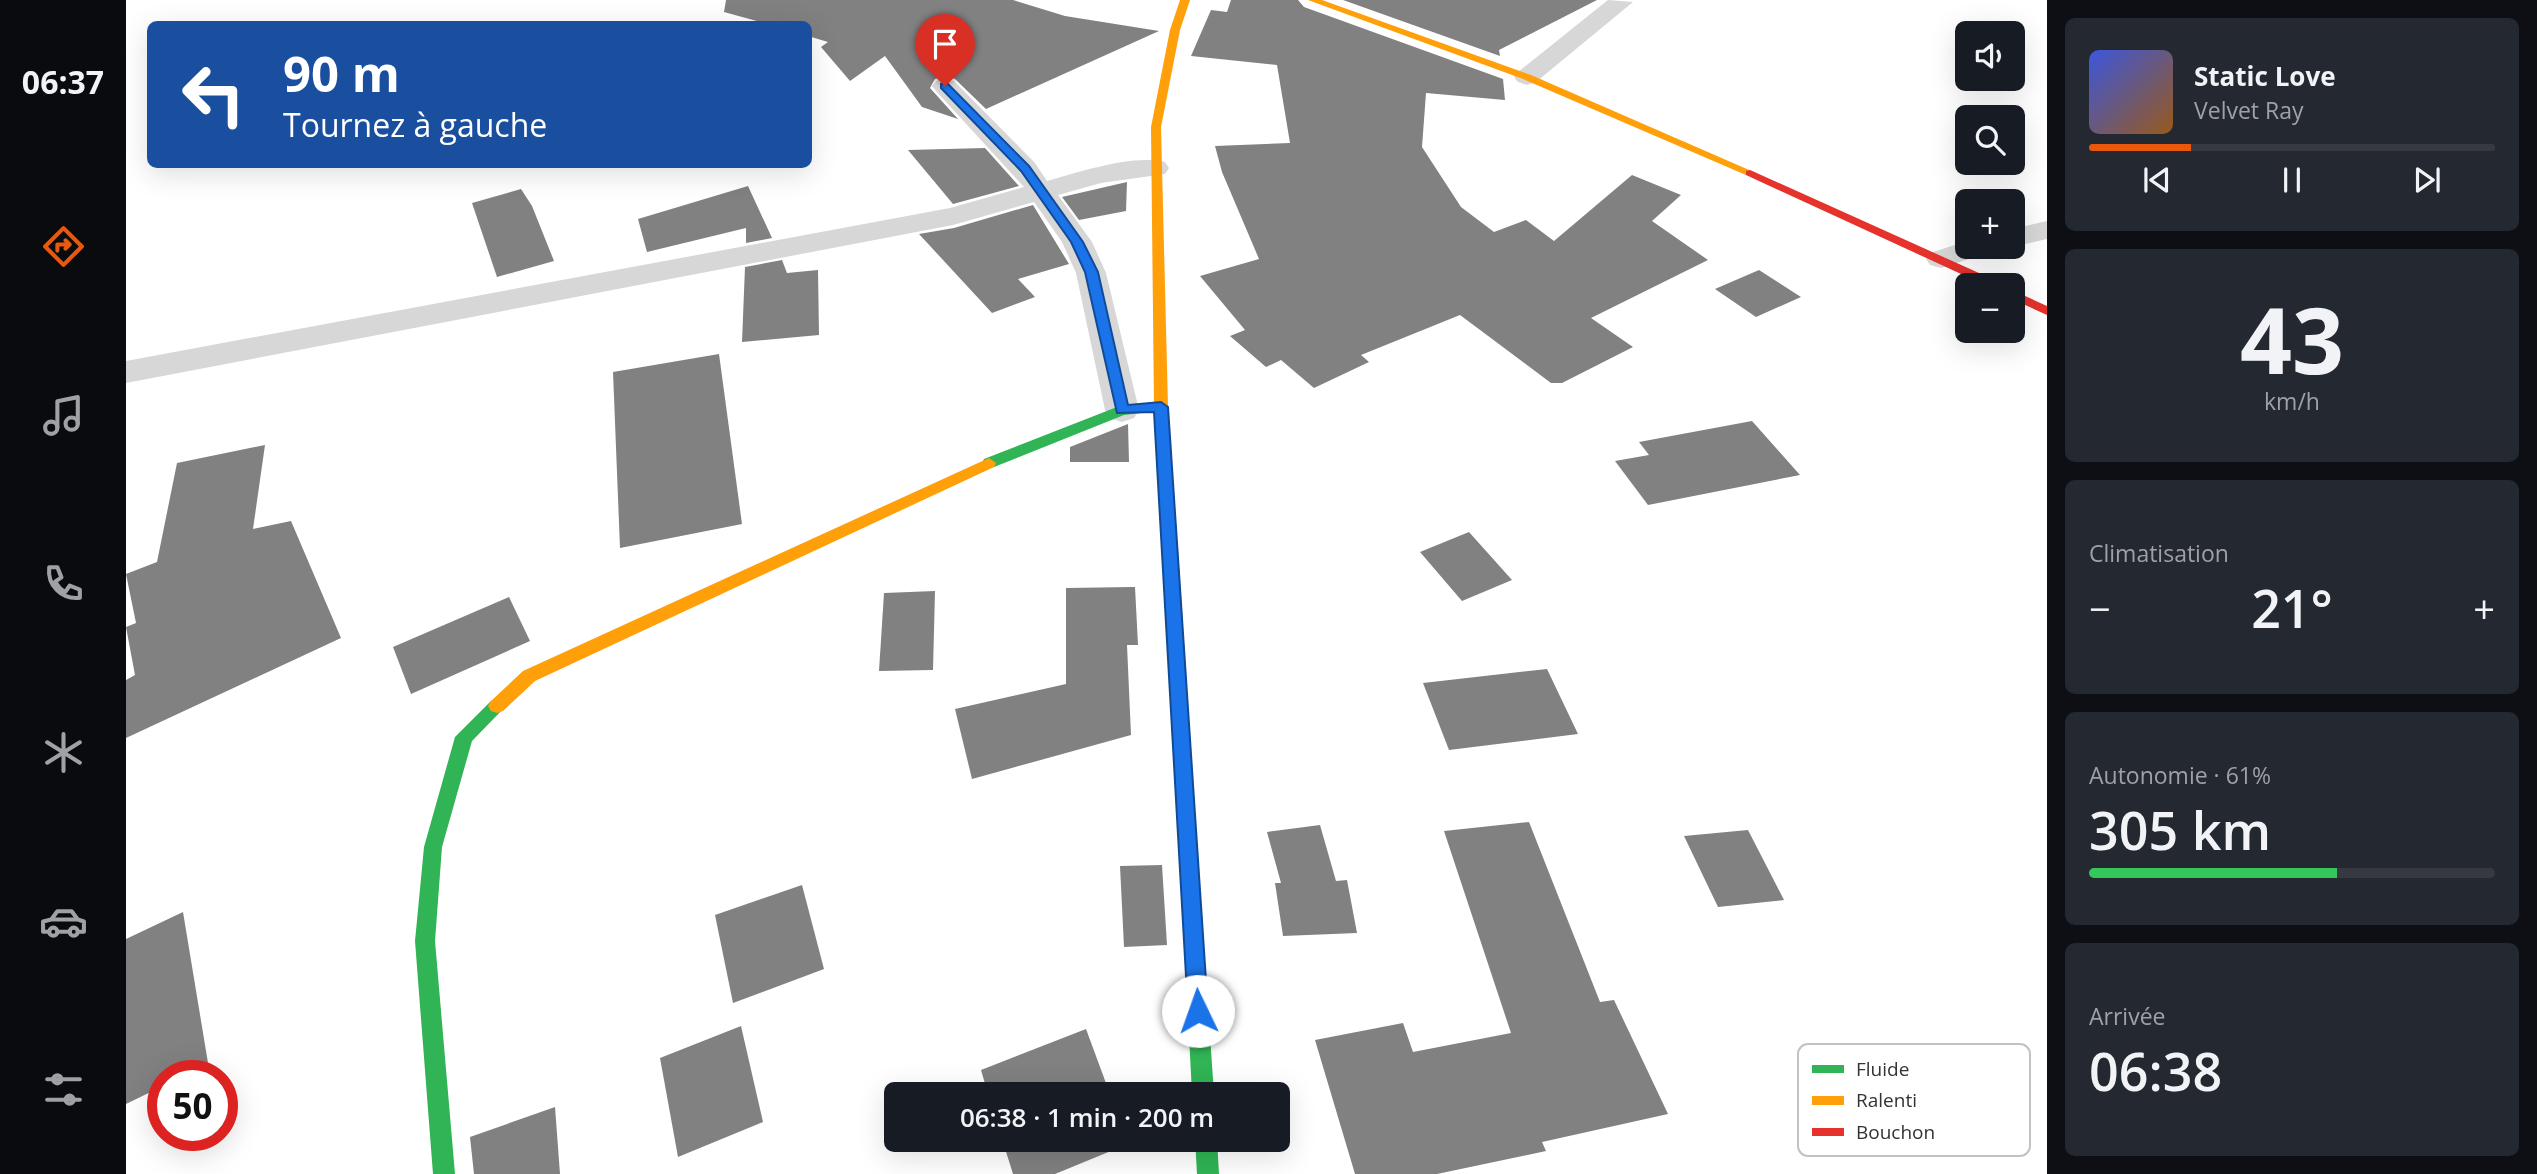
<!DOCTYPE html>
<html lang="fr">
<head>
<meta charset="utf-8">
<style>
  :root { --surface:#171b24; --page:#242831; --text:#f1f3f6; --muted:#9ea1a6; --line:#363941; --accent:#ea580c }
  body { margin:0; font-family:"Open Sans",sans-serif; background:var(--page); color:var(--text); height:100vh; display:flex; flex-direction:column; font-size:26px; white-space:nowrap }
  * { box-sizing:border-box; margin:0 }
  p { font-size:23px; color:var(--muted) }
  .icon { flex:none; width:38px; height:38px; fill:none; stroke:currentColor; stroke-width:2; stroke-linecap:round; stroke-linejoin:round }
  .map { position:relative; flex:1; overflow:hidden }
  .details { display:flex; flex-direction:column; gap:18px; padding:18px; background:#0d0f14; width:490px }
  .details>* { flex:none }
  .hud { position:absolute; left:21px; top:21px; width:665px; height:147px; border-radius:10px; box-shadow:0 7px 28px #0002; background:#1a4fa0; color:#fff; overflow:hidden }
  .controls { position:absolute; left:1829px; top:21px; display:grid; gap:14px }
  .controls a { display:grid; place-items:center; width:70px; height:70px; border-radius:10px; background:var(--surface); box-shadow:0 7px 28px #0002; font-size:35px }
  .speed { position:absolute; left:21px; top:1060px; display:flex; gap:14px; font-size:35px; font-weight:700; text-align:center }
  .speed>* { display:grid; place-content:center; width:91px; height:91px; border-radius:50%; background:var(--surface); box-shadow:0 7px 28px #0002; line-height:1 }
  .speed .limit { border:10px solid #d22; background:#fff; color:#111 }
  .pin { position:absolute; display:grid; place-items:center; width:60px; height:60px; color:#fff; margin:-72px -30px; border-radius:50% 50% 50% 0; rotate:-45deg; box-shadow:0 0 7px #0007 }
  .pin .icon { rotate:45deg }
  .me { position:absolute; width:77px; margin:-38px; rotate:357deg; stroke-linejoin:round; filter:drop-shadow(0 0 5px #0008) }
  .turn { display:flex; align-items:center; gap:24px; height:147px; padding:0 21px; font-size:32px }
  .turn .icon { width:91px; height:91px; stroke-width:2.5 }
  .turn b { display:block; font-size:49px; line-height:60px }
  .big { font-size:52px; font-weight:600; line-height:1.1 }
  .details .tile { flex:1; display:flex; flex-direction:column; justify-content:center; gap:10px; min-width:0; padding:0 24px; border-radius:10px; background:var(--page) }
  .details .dial { align-items:center; gap:0 }
  .dial b { font-size:91px; line-height:1 }
  .song { display:flex; align-items:center; gap:21px }
  .cover { width:84px; height:84px; border-radius:10px; background:linear-gradient(135deg,hsl(230 70% 55%),hsl(30 70% 35%)) }
  .played { height:7px; border-radius:4px; background:linear-gradient(90deg,var(--accent) 25%,var(--line) 25%) }
  .keys { display:flex; justify-content:space-around; direction:ltr }
  .heat { display:flex; justify-content:space-between; align-items:center; font-size:38px; direction:ltr }
  .charge { height:10px; border-radius:5px; background:linear-gradient(90deg,#34c759 61%,var(--line) 0) }
  .trip { position:absolute; left:758px; top:1082px; width:406px; height:70px; border-radius:10px; background:var(--surface); box-shadow:0 7px 28px #0002; font-weight:600; line-height:70px; text-align:center }
  main { display:flex; flex:1; min-height:0 }
  .tabs { display:flex; flex-direction:column; width:126px; justify-content:space-around; align-items:center; background:#090b0e; color:var(--muted) }
  .tabs .icon { width:49px; height:49px }
  .tabs .active { color:var(--accent) }
  .tabs b { font-size:32px; color:var(--text) }
  .map>svg:first-child { display:block }
  .building { fill:#818181 }
  .lines { fill:none; stroke-linecap:round; stroke-linejoin:round }
  .street { fill:#d7d7d7; fill-rule:evenodd }
  .fast { fill:#30b455; fill-rule:evenodd }
  .slow { fill:#ff9f0a; fill-rule:evenodd }
  .jam { fill:#e5322d; fill-rule:evenodd }
  .route { fill:#1a73e8; stroke:#114b97; stroke-width:2 }
  .key { fill:#fff; stroke:#c2c2c2; stroke-width:2 }
  .key-label { font-size:19px; fill:#333 }
</style>
</head>
<body>
<main>
<nav class="tabs">
<b>06:37</b>
<svg class="icon active" aria-label="directions" viewBox="0 0 24 24"><path d="M12 3l9 9-9 9-9-9zM9 14v-3h6M13 9l2 2-2 2"/></svg>
<svg class="icon" aria-label="music" viewBox="0 0 24 24"><path d="M9 18V5l10-2v13"/><circle cx="6" cy="18" r="3"/><circle cx="16" cy="16" r="3"/></svg>
<svg class="icon" aria-label="phone" viewBox="0 0 24 24"><path d="M5 4h4l2 5-3 2q2 4 5 5l2-3 5 2v4C11 20 4 13 5 4z"/></svg>
<svg class="icon" aria-label="climate" viewBox="0 0 24 24"><path d="M12 3v18M4 7l16 10M4 17L20 7"/></svg>
<svg class="icon" aria-label="car" viewBox="0 0 24 24"><path d="M5 17H2v-5l4-1 3-4h7l3 4 3 1v5h-3M9 17h6M6 11h13"/><circle cx="7" cy="17" r="2"/><circle cx="17" cy="17" r="2"/></svg>
<svg class="icon" aria-label="filters" viewBox="0 0 24 24"><path d="M4 7h16M4 17h16"/><circle cx="9" cy="7" r="2"/><circle cx="15" cy="17" r="2"/></svg>
</nav>
<div class="map">
<svg width="1921" height="1174" viewBox="0 0 1921 1174">
  <rect width="100%" height="100%" fill="#fff"/>
  <g class="building">
    <path d="M600,0H887L939,16L1033,31L860,109L829,79L820,76L809,79L804,88L832,119L796,107L759,56L724,81L695,47L702,42L682,36V24H642L598,12Z"/>
    <path d="M1105,0H1172L1178,7L1377,79L1379,100L1300,93L1296,147L1335,207L1368,232L1400,220L1428,241L1506,175L1555,195L1526,221L1582,260L1465,318L1507,347L1436,383H1425L1334,315L1235,355L1243,362L1188,388L1155,360L1140,367L1104,336L1119,330L1074,276L1133,259L1096,172L1089,146L1164,143L1151,65L1065,56L1085,10L1101,12Z"/>
    <path d="M1217,0H1471L1373,50L1374,56Z"/>
    <path d="M859,148L893,186L827,204L782,150Z"/>
    <path d="M1001,182L1000,211L953,220L936,197Z"/>
    <path d="M622,186L646,238L620,243V228L521,252L512,219Z"/>
    <path d="M395,189L406,206L428,261L371,277L346,203Z"/>
    <path d="M907,205L943,264L892,279L909,297L866,313L793,234L828,228Z"/>
    <path d="M656,260L661,273L692,270L693,335L616,342L619,267Z"/>
    <path d="M1633,270L1675,297L1630,317L1589,289Z"/>
    <path d="M593,354L616,524L494,548L487,372Z"/>
    <path d="M1626,421L1674,475L1522,505L1489,461L1523,455L1513,442Z"/>
    <path d="M1002,424L1003,462H944V447Z"/>
    <path d="M139,445L127,529L165,521L215,638L0,738V680L9,675L0,627L10,623L0,574L31,562L51,463Z"/>
    <path d="M1343,532L1386,580L1336,601L1294,552Z"/>
    <path d="M1006,587H1009L1012,645H1001L1005,735L846,779L829,709L940,684V588Z"/>
    <path d="M809,591L807,670L753,671L758,593Z"/>
    <path d="M383,597L404,641L285,694L267,647Z"/>
    <path d="M1421,669L1452,734L1323,750L1297,683Z"/>
    <path d="M1403,822L1474,1002L1488,1000L1542,1114L1416,1142L1420,1151L1311,1174H1229L1189,1040L1277,1023L1287,1052L1385,1033L1318,831Z"/>
    <path d="M1194,825L1210,881L1221,880L1231,933L1157,936L1149,883H1155L1141,832Z"/>
    <path d="M1622,830L1658,900L1592,907L1558,836Z"/>
    <path d="M1036,865L1041,945L998,947L994,866Z"/>
    <path d="M676,885L698,969L607,1003L589,915Z"/>
    <path d="M57,912L82,1063L55,1076H37V1086L0,1104V939Z"/>
    <path d="M615,1026L637,1122L552,1157L534,1058Z"/>
    <path d="M960,1029L984,1094H862L855,1070Z"/>
    <path d="M429,1107L434,1174H348L344,1137Z"/>
    <path d="M876,1139H1001L1002,1144L929,1174H887Z"/>
  </g>
  <g class="lines">
    <g class="street">
      <path d="M1482,0L1507,2L1410,82L1401,85L1392,82L1388,77L1392,72Z"/>
      <path d="M819,78L828,81L909,163L921,181C954,172 1006,154 1039,162L1043,168L1039,174L975,183L932,195L966,242L980,273L1013,410L1008,418L996,422L984,418L979,410L950,273L936,242L908,202L827,225L0,383V361L824,208L898,187L810,91L806,86L810,81Z"/>
      <path d="M1921,221V239L1886,247V229Z"/>
      <path d="M1841,241V247H1867L1862,253L1815,268L1804,265L1800,259L1804,253Z"/>
    </g>
    <g class="fast">
      <path d="M1035,402L1042,407L1040,410L998,415L868,467L863,468L856,463L858,459L991,407Z"/>
      <path d="M371,699L377,701L380,706L346,741L316,847L309,941L329,1174H307L289,941L298,847L329,737L365,701Z"/>
      <path d="M1063,850L1070,853L1072,859L1088,1094H1066L1054,859L1056,853Z"/>
      <path d="M1069,1139H1091L1093,1174H1071Z"/>
    </g>
    <g class="slow">
      <path d="M1054,0H1064L1054,30L1035,127L1042,407L1052,551L1044,557L1036,551L1028,407L1025,127L1044,30Z"/>
      <path d="M1182,0H1196L1405,75L1630,173L1620,175L1397,79Z"/>
      <path d="M863,458L870,463L868,467L409,681L377,711L371,713L365,711L362,706L365,701L397,671Z"/>
    </g>
    <g class="jam">
      <path d="M1624,170L1873,282L1875,285H1859L1620,175V171Z"/>
      <path d="M1886,290L1921,306V315L1886,299Z"/>
      <path d="M1044,545L1052,551L1072,859L1070,865L1063,868L1056,865L1054,859L1036,551Z"/>
    </g>
  </g>
  <path class="route" d="M815,84H822L903,166L957,242L972,272L1002,405L1035,402L1042,407L1082,1011L1079,1019L1072,1022L1065,1019L1062,1011L1028,412L991,413L959,272L945,242L895,171L815,88Z"/>
  <rect x="1672" y="1044" width="232" height="112" rx="10" class="key"/>
  <rect x="1686" y="1065" width="32" height="8" fill="#30b455"/>
  <rect x="1686" y="1096" width="32" height="9" fill="#ff9f0a"/>
  <rect x="1686" y="1128" width="32" height="8" fill="#e5322d"/>
  <g class="key-label">
    <text x="1730" y="1076">Fluide</text>
    <text x="1730" y="1107">Ralenti</text>
    <text x="1730" y="1139">Bouchon</text>
  </g>
</svg>
<div class="controls">
<a><svg class="icon" aria-label="sound" viewBox="0 0 24 24"><path d="M4 9h4l5-4v14l-5-4H4zM17 9q2 3 0 6"/></svg></a>
<a><svg class="icon" aria-label="search" viewBox="0 0 24 24"><circle cx="10" cy="10" r="6"/><path d="M15 15l6 6"/></svg></a>
<a>+</a>
<a>−</a>
</div>
<div class="speed"><div class="limit">50</div></div>
<div class="pin" style="left:819px;top:86px;background:#d93025"><svg class="icon" aria-label="arrive" viewBox="0 0 24 24"><path d="M6 21V4h12l-3 4 3 4H6"/></svg></div>
<svg class="me" style="left:1072px;top:1011px" viewBox="-20 -20 40 40"><circle r="19" fill="#fff"/><path d="M0-13L10 11 0 6-10 11z" fill="#1a73e8"/></svg>
<div class="trip">06:38 · 1 min · 200 m</div>
<div class="hud">
<div class="turn"><svg class="icon" aria-label="left" viewBox="0 0 24 24"><path d="M17 20v-9H6M10 6l-5 5 5 5"/></svg><div><b>90 m</b>Tournez à gauche</div></div>
</div>
</div>
<section class="details">
<div class="tile">
<div class="song"><i class="cover"></i><div><b>Static Love</b><p>Velvet Ray</p></div></div>
<div class="played"></div>
<div class="keys"><svg class="icon" aria-label="previous" viewBox="0 0 24 24"><path d="M18 5L8 12l10 7zM5 5v14"/></svg><svg class="icon" aria-label="pause" viewBox="0 0 24 24"><path d="M8 5v14M16 5v14"/></svg><svg class="icon" aria-label="next" viewBox="0 0 24 24"><path d="M6 5l10 7-10 7zM19 5v14"/></svg></div>
</div>
<div class="tile dial"><b>43</b><p>km/h</p></div>
<div class="tile"><p>Climatisation</p>
<div class="heat"><a>−</a><b class="big">21°</b><a>+</a></div>
</div>
<div class="tile"><p>Autonomie · 61%</p><b class="big">305 km</b><div class="charge"></div></div>
<div class="tile"><p>Arrivée</p><b class="big">06:38</b></div>
</section>
</main>
</body>
</html>
